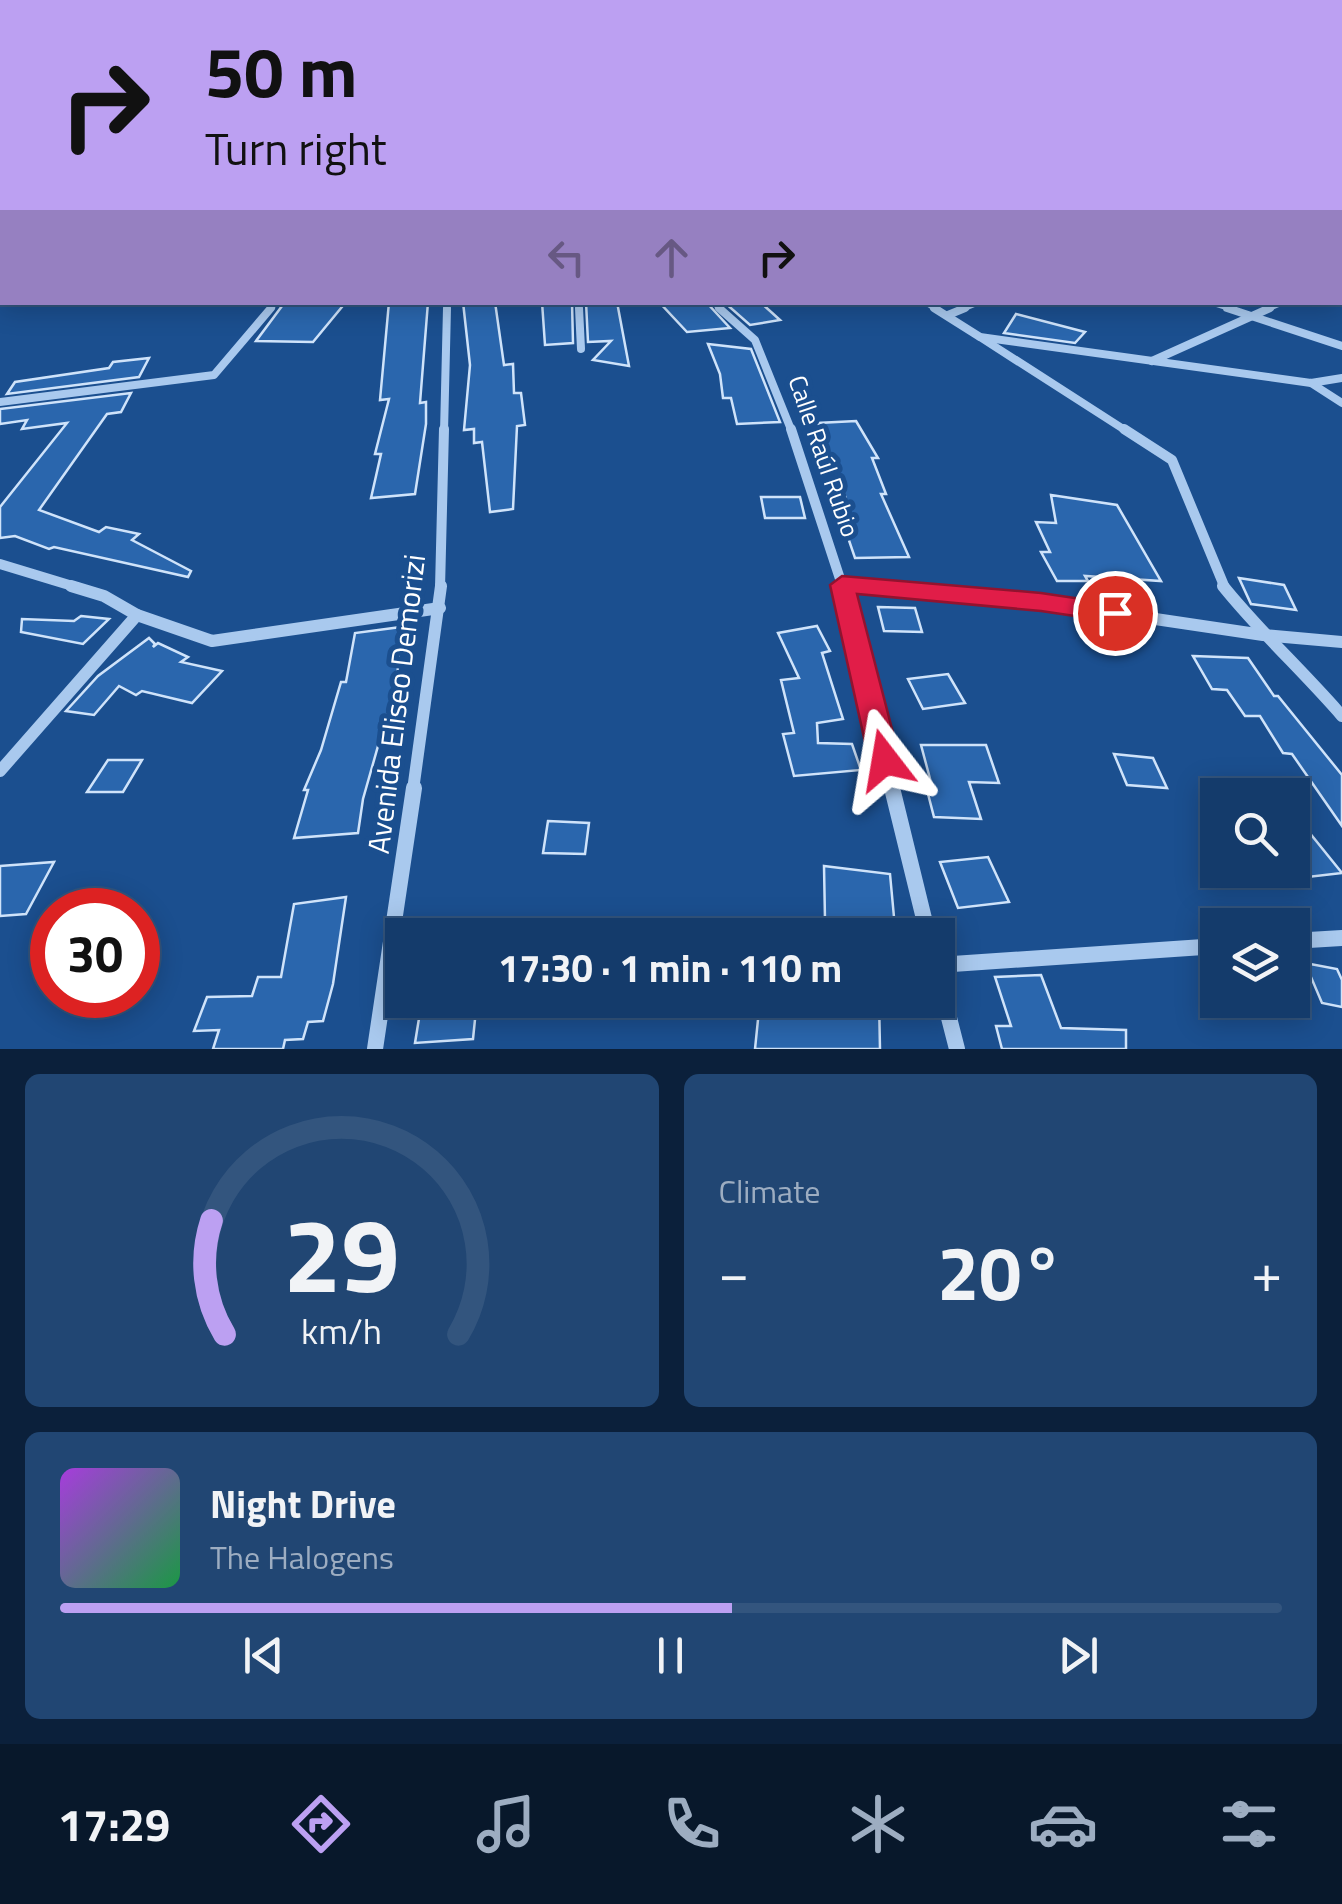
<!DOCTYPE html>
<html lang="en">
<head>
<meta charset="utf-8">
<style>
  :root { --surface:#143b6b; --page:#214673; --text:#f1f3f6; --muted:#9dadc1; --line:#33557e; --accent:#bca0f2 }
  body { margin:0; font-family:"Titillium Web",sans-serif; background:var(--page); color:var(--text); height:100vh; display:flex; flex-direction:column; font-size:38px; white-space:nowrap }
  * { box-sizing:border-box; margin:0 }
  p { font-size:32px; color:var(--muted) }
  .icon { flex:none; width:55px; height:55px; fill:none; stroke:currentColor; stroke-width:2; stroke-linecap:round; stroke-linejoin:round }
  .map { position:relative; height:1049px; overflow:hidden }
  .drawer { display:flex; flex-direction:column; gap:25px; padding:25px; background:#0b203b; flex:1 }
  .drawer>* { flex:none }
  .banner { position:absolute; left:0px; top:0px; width:1342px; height:305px; box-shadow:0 5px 25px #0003,0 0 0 2px var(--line); background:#bca0f2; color:#111; overflow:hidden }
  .tools { position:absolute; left:1200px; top:778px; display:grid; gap:20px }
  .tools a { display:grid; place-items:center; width:110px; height:110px; border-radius:0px; background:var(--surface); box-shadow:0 5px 25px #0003,0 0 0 2px var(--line); font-size:50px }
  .speed { position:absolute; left:30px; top:888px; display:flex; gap:20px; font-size:50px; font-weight:700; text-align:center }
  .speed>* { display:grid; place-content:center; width:130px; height:130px; border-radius:50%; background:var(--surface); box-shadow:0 5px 25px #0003,0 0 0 2px var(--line); line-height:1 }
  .speed .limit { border:15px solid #d22; background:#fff; color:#111 }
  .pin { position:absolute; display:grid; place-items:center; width:85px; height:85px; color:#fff; margin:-42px; border:5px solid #fff; border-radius:50%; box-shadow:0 2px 10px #0007 }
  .me { position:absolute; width:110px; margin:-55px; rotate:346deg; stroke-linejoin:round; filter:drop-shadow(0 0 8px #0008) }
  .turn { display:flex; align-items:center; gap:35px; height:210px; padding:0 40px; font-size:45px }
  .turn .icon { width:130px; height:130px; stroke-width:2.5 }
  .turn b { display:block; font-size:70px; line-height:85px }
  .lanes { display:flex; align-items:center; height:95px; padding:0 40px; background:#0003; justify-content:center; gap:50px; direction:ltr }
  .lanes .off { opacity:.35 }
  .big { font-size:75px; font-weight:700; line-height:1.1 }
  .drawer .widget { flex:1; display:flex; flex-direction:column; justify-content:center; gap:15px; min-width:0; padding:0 35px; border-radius:15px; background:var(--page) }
  .drawer .dial { align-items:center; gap:0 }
  .dial svg { height:260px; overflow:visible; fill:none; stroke:var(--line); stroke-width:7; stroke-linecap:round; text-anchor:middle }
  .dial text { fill:var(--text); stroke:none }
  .song { display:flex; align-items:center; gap:30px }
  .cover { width:120px; height:120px; border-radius:15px; background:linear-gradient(135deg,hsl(280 70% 55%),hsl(140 70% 35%)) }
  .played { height:10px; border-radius:5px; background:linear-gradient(90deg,var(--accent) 55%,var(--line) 55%) }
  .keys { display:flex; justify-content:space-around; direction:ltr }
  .heat { display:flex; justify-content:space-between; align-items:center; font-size:55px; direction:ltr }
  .drawer .tiles { flex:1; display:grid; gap:25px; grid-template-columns:1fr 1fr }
  .widget:last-child { grid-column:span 2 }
  .trip { position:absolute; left:385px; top:918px; width:570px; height:100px; border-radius:0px; background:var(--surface); box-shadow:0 5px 25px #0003,0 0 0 2px var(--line); font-weight:700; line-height:100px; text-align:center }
  .dock { display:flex; height:160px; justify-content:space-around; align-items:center; background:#08182b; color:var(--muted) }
  .dock .icon { width:70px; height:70px }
  .dock .selected { color:var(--accent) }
  .dock b { font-size:45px; color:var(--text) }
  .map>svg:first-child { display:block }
  .building { fill:#2a66ad; stroke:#cfe3fa; stroke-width:2.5 }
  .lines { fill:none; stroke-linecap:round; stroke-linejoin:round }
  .minor-far4 { stroke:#a9c9ee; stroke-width:6 }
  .minor-far3 { stroke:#a9c9ee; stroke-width:8 }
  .minor-far2 { stroke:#a9c9ee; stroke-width:10 }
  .minor-far1 { stroke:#a9c9ee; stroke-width:12 }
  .minor { stroke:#a9c9ee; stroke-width:16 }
  .route { fill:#e11d48; stroke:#92132f; stroke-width:2.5 }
  .labels { text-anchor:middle; stroke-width:10; stroke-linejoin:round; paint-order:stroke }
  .street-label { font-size:25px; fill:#fff; stroke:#1b4f8f }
  .near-street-label { font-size:30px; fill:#fff; stroke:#1b4f8f }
</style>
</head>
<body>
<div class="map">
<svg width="1342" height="1049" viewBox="0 0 1342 1049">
  <rect width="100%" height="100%" fill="#1b4f8f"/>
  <g class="building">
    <path d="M285,302H346L313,342L256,341Z"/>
    <path d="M389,302H428L420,403L426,402V424L415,494L371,498L381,454H375L389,399L380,400Z"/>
    <path d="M463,302H495L504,365L513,364L514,393H521L525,425L517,426L513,509L490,512L482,442L474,443V429L464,430L470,365Z"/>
    <path d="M542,302H572L573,343L545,345Z"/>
    <path d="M586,302H617L629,366L593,360L611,341L588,342Z"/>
    <path d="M659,302H706L730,328L687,332Z"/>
    <path d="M724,302H760L780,320L750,325Z"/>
    <path d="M1016,314L1085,332L1075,343L1004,333Z"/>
    <path d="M708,344L751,349L780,422L737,424L731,398H723L720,374Z"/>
    <path d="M149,358L139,377L7,394L15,382L109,368L113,362Z"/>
    <path d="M131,393L121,412L107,414L39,510L99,532L106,527L139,534L132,540L191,571L188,577L54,547L49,549L15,536L0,538V507L67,423L22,429L27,420L0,424V409Z"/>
    <path d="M856,421L878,458H872L886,494H881L909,557L855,558L842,520H851L845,496L818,423Z"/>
    <path d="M1051,495L1117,505L1161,581L1085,576L1088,581H1057L1041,552H1050L1036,522L1056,523Z"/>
    <path d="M761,497H800L805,518H765Z"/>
    <path d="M1239,578L1284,585L1296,610L1251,604Z"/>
    <path d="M878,607L915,608L922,632L884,631Z"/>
    <path d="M81,616L109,619L83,644L21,632L22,619L74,621Z"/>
    <path d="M817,626L830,651L822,653L843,719L817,723L818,743L852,744L861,770L794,776L783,734L794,733L781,680L799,678L778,633Z"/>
    <path d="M401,627L397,679L363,799L358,833L294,838L308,790H304L321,750L341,682H346L355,633Z"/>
    <path d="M149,638L155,644L153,647L158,643L188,657L181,662L222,671L192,703L142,691L136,695L119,686L94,715L66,711L98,676Z"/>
    <path d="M1193,656L1248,658L1274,696H1278L1342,775V826L1292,754L1283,753L1260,716H1245L1227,690L1212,689Z"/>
    <path d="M948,674L965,703L923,709L908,679Z"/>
    <path d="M921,745H986L999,783L969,782L981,819L934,817L927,790H933Z"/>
    <path d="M1114,754L1153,758L1167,788L1127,785Z"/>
    <path d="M108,760H142L123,792H87Z"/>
    <path d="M1292,811L1342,873L1299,878L1292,870Z"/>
    <path d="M548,821L589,823L585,854L543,853Z"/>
    <path d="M988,857L1009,902L958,908L940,862Z"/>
    <path d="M54,862L26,914L0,916V866Z"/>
    <path d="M824,866L890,874L895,928L825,920Z"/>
    <path d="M346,897L333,984L323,1021L308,1022L303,1039L285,1040L283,1049H213L219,1030L194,1031L207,997L252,996L258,977H281L294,904Z"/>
    <path d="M1305,963L1337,969L1342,980V1007L1322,1003Z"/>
    <path d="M1041,975L1061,1028L1126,1030V1049H1002L996,1026H1011L995,977Z"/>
    <path d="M422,1000H477L473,1039L415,1043Z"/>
    <path d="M760,1000H879L880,1049H755Z"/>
  </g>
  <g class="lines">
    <g class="minor-far4">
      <path d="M579,302V310"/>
      <path d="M713,302L722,310"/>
      <path d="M925,302L938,310"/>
      <path d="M1210,302L1235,310"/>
      <path d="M269,310L276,302"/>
      <path d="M447,310V302"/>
      <path d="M960,310L979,302"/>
      <path d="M1265,310L1283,302"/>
    </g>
    <g class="minor-far3">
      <path d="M579,308L581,349"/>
      <path d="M719,308L755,340L792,432"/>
      <path d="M934,308L980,337L1311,383L1342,378"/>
      <path d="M1227,308L1342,346"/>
      <path d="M948,315L965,308"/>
      <path d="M980,337L1128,432"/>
      <path d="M1152,361L1270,308"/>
      <path d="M1311,383L1342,403"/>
      <path d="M0,402L214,375L271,308"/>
      <path d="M444,432L447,308"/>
    </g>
    <g class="minor-far2">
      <path d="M791,429L843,588"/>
      <path d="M1124,429L1172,460L1225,588"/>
      <path d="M0,564L79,588"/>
      <path d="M842,585L880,588"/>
      <path d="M440,588L444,429"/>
    </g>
    <g class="minor-far1">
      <path d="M71,586L104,596L137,615L212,641L440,608"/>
      <path d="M842,586L892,790"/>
      <path d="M850,586L1041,602L1263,635L1342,642"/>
      <path d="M1223,586C1260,632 1303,671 1342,716"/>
      <path d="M0,771L137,615"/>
      <path d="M413,790L441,586"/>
    </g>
    <g class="minor">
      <path d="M892,788L928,935"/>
      <path d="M1292,941L1342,938"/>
      <path d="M938,965L1218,946"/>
      <path d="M938,975L957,1049"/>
      <path d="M375,1049L414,788"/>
    </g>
  </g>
  <linearGradient id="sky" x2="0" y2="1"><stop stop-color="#0f2b4f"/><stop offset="0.49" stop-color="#39639b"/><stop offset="1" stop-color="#39639b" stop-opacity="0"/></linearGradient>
  <rect width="1342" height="288" fill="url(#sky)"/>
  <path class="route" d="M842,576L1041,593L1115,604L1124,606L1128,613L1124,619L1115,622L1041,611L857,594L900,760L896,769L885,773L874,769L869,760L830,585Z"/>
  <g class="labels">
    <g class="street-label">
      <text transform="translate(824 456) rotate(71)" y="9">Calle Raúl Rubio</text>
    </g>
    <g class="near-street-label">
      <text transform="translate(397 704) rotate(-83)" y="10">Avenida Eliseo Demorizi</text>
    </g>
  </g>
</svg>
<div class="tools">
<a><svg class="icon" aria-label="search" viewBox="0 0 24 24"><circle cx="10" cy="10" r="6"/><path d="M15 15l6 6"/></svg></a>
<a><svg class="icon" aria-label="layers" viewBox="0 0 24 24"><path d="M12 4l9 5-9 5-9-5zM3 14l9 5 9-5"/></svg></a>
</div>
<div class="speed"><div class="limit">30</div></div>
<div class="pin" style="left:1115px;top:613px;background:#d93025"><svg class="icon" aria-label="arrive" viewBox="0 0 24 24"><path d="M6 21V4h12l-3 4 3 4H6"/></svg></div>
<svg class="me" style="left:885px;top:760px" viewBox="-20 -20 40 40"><path d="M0-17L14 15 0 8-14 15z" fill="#e11d48" stroke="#fff" stroke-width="4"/></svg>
<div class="trip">17:30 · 1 min · 110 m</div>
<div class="banner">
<div class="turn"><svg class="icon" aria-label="right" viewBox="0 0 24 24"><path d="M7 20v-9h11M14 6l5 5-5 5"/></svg><div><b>50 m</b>Turn right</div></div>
<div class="lanes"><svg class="icon off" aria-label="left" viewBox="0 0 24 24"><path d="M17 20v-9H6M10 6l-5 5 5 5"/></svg><svg class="icon off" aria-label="ahead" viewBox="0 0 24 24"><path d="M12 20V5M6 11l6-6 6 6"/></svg><svg class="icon" aria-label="right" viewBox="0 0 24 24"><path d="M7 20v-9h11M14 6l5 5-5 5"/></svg></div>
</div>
</div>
<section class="drawer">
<div class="tiles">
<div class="widget dial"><svg viewBox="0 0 100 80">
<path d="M14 69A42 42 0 1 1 86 69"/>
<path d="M14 69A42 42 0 0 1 10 34" stroke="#bca0f2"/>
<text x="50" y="56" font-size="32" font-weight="700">29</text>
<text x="50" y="72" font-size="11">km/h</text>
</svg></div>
<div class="widget"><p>Climate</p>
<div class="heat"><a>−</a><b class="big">20°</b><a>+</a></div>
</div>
<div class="widget">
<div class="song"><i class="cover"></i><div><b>Night Drive</b><p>The Halogens</p></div></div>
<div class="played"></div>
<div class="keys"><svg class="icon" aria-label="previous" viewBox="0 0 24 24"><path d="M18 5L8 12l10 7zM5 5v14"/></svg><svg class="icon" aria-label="pause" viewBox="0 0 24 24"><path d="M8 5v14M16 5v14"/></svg><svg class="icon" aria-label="next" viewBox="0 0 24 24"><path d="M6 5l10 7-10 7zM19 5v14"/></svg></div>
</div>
</div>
</section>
<nav class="dock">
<b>17:29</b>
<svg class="icon selected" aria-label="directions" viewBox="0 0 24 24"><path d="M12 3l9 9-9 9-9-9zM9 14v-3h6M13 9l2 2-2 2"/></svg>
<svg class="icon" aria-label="music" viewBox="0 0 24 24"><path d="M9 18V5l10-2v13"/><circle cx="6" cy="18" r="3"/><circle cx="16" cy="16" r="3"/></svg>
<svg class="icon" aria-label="phone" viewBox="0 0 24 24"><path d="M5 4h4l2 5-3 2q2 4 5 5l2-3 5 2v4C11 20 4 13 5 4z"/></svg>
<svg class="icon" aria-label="climate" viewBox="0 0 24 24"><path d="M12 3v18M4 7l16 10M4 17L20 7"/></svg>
<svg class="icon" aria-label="car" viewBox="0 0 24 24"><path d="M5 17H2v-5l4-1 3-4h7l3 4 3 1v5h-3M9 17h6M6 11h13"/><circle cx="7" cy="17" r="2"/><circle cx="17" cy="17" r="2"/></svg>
<svg class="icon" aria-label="filters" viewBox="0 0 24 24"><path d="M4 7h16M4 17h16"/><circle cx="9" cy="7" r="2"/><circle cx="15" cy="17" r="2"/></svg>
</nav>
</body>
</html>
